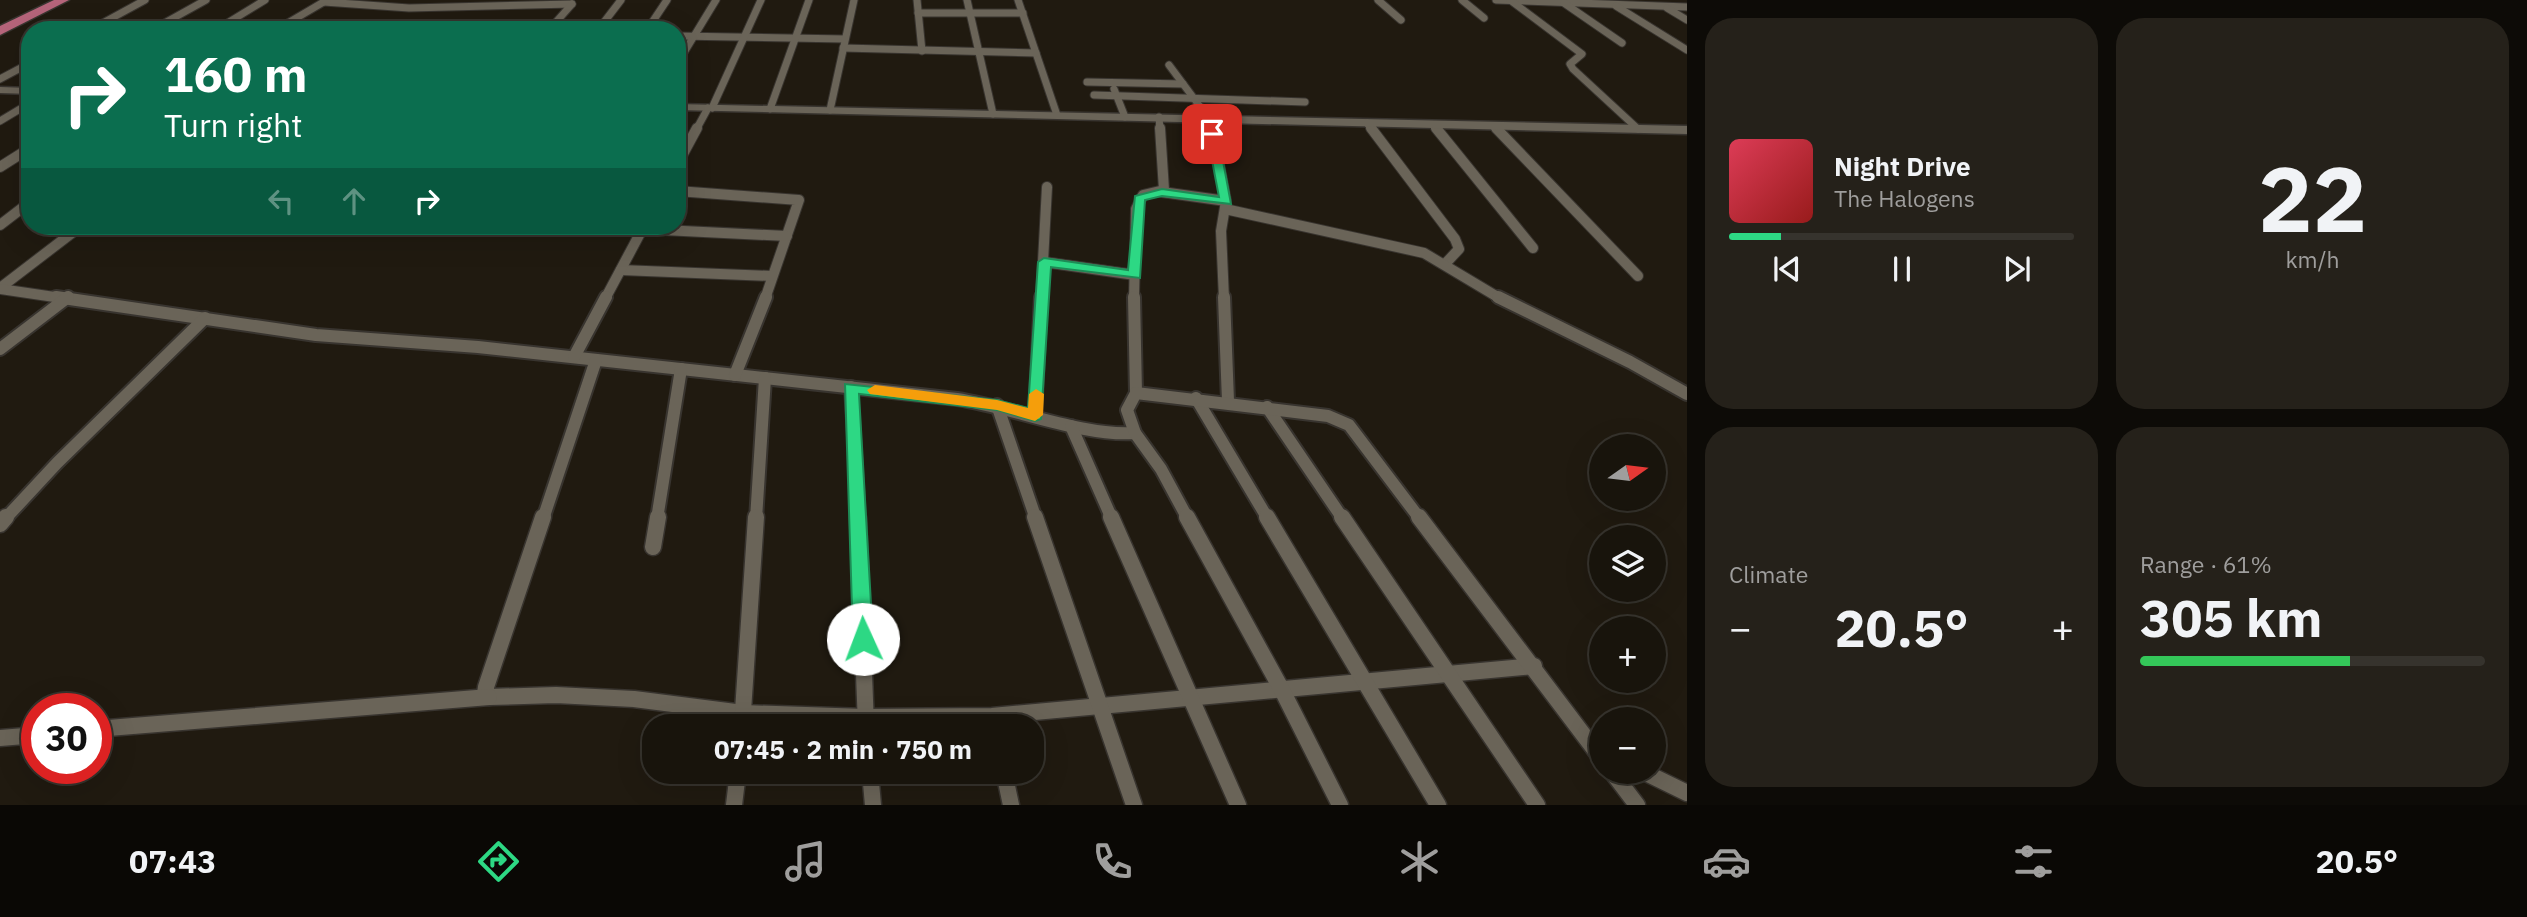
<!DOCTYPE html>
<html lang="en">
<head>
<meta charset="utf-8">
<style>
  :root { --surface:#18140c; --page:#25211a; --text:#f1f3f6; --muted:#9f9e9d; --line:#36332d; --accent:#2dd884 }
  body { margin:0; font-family:"IBM Plex Sans",sans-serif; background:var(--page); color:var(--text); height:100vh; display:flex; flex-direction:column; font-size:26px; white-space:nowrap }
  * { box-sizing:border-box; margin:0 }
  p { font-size:23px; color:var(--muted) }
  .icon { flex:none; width:38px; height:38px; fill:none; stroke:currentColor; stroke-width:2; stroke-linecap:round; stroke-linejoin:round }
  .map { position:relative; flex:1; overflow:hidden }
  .details { display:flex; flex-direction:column; gap:18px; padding:18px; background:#0d0b07; width:840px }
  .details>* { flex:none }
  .guide { position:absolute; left:21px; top:21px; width:665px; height:214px; border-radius:28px; box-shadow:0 7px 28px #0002,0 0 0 2px var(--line); background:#0b6e4f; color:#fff; overflow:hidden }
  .needle { width:46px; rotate:76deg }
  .controls { position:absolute; left:1589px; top:434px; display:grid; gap:14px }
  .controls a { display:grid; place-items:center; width:77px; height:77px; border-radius:50%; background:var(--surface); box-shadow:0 7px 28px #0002,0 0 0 2px var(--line); font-size:35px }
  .speed { position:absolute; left:21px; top:693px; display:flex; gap:14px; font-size:35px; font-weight:700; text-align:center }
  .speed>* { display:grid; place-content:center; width:91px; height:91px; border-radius:50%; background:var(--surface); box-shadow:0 7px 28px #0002,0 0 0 2px var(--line); line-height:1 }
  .speed .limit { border:10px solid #d22; background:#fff; color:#111 }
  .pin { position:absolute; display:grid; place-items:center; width:60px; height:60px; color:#fff; margin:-30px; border-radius:14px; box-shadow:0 4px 10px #0006 }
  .me { position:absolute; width:77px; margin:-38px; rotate:358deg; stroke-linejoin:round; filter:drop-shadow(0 0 5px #0008) }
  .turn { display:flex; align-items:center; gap:24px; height:147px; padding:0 28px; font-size:32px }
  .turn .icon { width:91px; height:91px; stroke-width:2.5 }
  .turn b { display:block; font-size:49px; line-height:60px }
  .lanes { display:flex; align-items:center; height:66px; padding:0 28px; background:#0003; justify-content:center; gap:35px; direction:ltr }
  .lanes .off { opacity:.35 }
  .big { font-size:52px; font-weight:800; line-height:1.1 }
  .details .tile { flex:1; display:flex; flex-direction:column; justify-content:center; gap:10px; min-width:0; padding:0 24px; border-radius:28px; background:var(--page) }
  .details .dial { align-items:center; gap:0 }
  .dial b { font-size:91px; line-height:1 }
  .song { display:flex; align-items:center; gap:21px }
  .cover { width:84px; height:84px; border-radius:10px; background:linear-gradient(135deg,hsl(350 70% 55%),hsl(0 70% 35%)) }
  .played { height:7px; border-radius:4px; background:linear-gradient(90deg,var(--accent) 15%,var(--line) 15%) }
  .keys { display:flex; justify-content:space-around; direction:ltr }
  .heat { display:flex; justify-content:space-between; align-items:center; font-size:38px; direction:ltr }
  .charge { height:10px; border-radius:5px; background:linear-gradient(90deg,#34c759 61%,var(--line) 0) }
  .details .tiles { flex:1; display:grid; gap:18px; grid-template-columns:repeat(2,1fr) }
  .trip { position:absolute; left:642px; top:714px; width:402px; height:70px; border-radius:28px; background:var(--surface); box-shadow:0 7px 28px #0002,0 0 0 2px var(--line); font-weight:800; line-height:70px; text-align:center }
  .tab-bar { display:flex; height:112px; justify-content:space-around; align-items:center; background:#0a0805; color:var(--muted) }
  .tab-bar .icon { width:49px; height:49px }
  .tab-bar .selected { color:var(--accent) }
  .tab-bar b { font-size:32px; color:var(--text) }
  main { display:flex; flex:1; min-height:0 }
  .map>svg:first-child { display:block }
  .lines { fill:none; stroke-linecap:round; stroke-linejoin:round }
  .street-far3-casing { stroke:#38342f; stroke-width:9 }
  .street-far2-casing { stroke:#38342f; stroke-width:12 }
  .street-far1-casing { stroke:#38342f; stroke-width:16 }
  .street-casing { stroke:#38342f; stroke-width:19 }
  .secondary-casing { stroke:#38342f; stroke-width:3 }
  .highway-casing { stroke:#38342f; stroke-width:3 }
  .street-far3 { stroke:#6a6458; stroke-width:7 }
  .street-far2 { stroke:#6a6458; stroke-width:10 }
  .street-far1 { stroke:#6a6458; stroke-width:12 }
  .street { stroke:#6a6458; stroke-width:16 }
  .secondary { fill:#6a6458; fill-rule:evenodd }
  .highway { fill:#b5647a; fill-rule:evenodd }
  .route { fill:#2dd884; stroke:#1d8c56; stroke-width:2 }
  .slow { fill:#f59e0b }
</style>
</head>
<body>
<main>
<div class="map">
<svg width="1687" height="805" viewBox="0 0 1687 805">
  <rect width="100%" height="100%" fill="#201a10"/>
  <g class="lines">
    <g class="street-far3-casing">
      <g id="street-far3">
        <path d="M917,0L922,51"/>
        <path d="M967,0L993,114"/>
        <path d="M1018,0L1057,115"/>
        <path d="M1378,0L1401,20"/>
        <path d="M1462,0L1484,18"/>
        <path d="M1496,0L1687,7"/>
        <path d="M1510,0L1582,54L1570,64L1573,69L1638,129"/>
        <path d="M324,2L409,8L572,4"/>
        <path d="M1564,3L1622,43"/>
        <path d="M1616,6L1687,50"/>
        <path d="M1667,8L1687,20"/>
        <path d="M918,13H1023"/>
        <path d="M90,30L145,0"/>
        <path d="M152,30L206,0"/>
        <path d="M216,30L265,0"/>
        <path d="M276,30L327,0"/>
        <path d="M549,30L572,4"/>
        <path d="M598,30L621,0"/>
        <path d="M647,30L667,0"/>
        <path d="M677,36L845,39"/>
        <path d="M843,48L1036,53"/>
        <path d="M677,64L716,0"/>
        <path d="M1169,65L1210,120L1212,130"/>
        <path d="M0,79L30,63"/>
        <path d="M1087,82L1183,84"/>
        <path d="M1114,89L1125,117"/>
        <path d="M1094,95L1305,102"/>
        <path d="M712,108L761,0"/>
        <path d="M770,109L809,0"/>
        <path d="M830,110L854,0"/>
        <path d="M1159,117L1160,130"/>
        <path d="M0,121L30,103"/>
        <path d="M1367,123L1372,130"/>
        <path d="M1433,125L1437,130"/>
        <path d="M1494,126L1498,130"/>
        <path d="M696,130L708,108"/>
      </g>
    </g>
    <g class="street-far2-casing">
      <g id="street-far2">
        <path d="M1212,128L1226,201L1221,231L1224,299"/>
        <path d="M1371,128L1455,239L1459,249L1445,264"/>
        <path d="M1436,128L1533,248"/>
        <path d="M1496,128L1638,276"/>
        <path d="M677,165L697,128"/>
        <path d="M0,167L30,148"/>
        <path d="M677,191L799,200L765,299"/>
        <path d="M1162,192L1226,201"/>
        <path d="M1225,209L1424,253L1501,299"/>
        <path d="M0,225L30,202"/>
        <path d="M643,229L787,236"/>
        <path d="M1044,262L1135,275"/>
        <path d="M621,270L772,276"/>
        <path d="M0,288L81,226"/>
        <path d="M0,289L68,299"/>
        <path d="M66,299L68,297"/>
        <path d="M605,299L644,226"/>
        <path d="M1041,299L1047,187"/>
        <path d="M1134,299L1136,209L1143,195L1164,190L1160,128"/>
      </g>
    </g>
    <g class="street-far1-casing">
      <g id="street-far1">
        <path d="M56,297L316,335L478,347L957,399C1011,407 1084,437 1135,433"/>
        <path d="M1134,297L1136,393"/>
        <path d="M1224,297L1228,401"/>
        <path d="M1498,297L1630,362L1687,394"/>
        <path d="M0,349L68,297"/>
        <path d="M574,357L606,297"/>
        <path d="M735,375L766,297"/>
        <path d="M851,387L859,519"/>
        <path d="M1196,398L1268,519"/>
        <path d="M997,405L1036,519"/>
        <path d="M1267,407L1343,519"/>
        <path d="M1035,416L1041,297"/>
        <path d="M1071,426L1112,519"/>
        <path d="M5,519L57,463L205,318"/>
        <path d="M543,519L596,360"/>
        <path d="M657,519L681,369"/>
        <path d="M756,519L765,378"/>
        <path d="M1188,519L1161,469L1135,433L1127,410L1136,393L1328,416L1349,425L1420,519"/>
      </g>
    </g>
    <g class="street-casing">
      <g id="street">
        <path d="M543,517L486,687L485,694L489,697L556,695L634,699L743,713L865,717L992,716L1534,666"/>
        <path d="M858,517L866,726"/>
        <path d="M1035,517L1134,805"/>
        <path d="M1111,517L1238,805"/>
        <path d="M1187,517L1282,690L1340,805"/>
        <path d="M1267,517L1438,805"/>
        <path d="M1342,517L1537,805"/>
        <path d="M1419,517L1601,758"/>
        <path d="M0,524L6,517"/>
        <path d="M653,547L658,517"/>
        <path d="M742,726L756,517"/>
        <path d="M96,729L489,697"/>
        <path d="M0,738L37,735"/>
        <path d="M870,772L873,805"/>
        <path d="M1004,772L1011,805"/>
        <path d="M1612,772L1637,805"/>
        <path d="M1644,772L1687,793"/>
        <path d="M734,805L738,772"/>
      </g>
    </g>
    <g class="secondary-casing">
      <g id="secondary">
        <path d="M0,87L30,88V94L0,93Z"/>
        <path d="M677,104L1687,126V134L677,110Z"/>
      </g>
    </g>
    <g class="highway-casing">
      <path id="highway" d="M54,0H69L0,35V26Z"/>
    </g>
    <use href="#street-far3" class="street-far3"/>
    <use href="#street-far2" class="street-far2"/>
    <use href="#street-far1" class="street-far1"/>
    <use href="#street" class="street"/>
    <use href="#secondary" class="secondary"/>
    <use href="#highway" class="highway"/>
  </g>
  <path class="route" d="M1212,131L1218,134L1231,204L1162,196L1145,200L1140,278L1051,267L1041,419L1035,421L997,410L859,394L873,639L870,645L863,648L856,645L853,639L845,384L997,400L1028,408L1038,262L1044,258L1128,270L1135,196L1162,189L1219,197L1207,134Z"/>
  <path class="slow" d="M875,385L997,400L1028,408L1029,394L1036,389L1044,394L1043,415L1035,421L997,410L870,394L867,390Z"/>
</svg>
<div class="controls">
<a><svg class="needle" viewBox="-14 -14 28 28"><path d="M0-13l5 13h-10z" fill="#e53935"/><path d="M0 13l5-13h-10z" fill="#9f9e9d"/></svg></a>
<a><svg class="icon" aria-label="layers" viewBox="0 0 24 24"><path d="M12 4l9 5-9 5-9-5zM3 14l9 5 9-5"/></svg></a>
<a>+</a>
<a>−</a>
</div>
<div class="speed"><div class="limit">30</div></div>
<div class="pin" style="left:1212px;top:134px;background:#d93025"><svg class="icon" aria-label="arrive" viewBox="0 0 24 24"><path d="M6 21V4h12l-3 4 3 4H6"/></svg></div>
<svg class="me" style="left:863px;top:639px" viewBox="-20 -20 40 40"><circle r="19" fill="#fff"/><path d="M0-13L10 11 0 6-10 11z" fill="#2dd884"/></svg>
<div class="trip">07:45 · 2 min · 750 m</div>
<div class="guide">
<div class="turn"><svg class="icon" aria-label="right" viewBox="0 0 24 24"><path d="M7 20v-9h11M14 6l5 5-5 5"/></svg><div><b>160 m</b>Turn right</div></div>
<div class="lanes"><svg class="icon off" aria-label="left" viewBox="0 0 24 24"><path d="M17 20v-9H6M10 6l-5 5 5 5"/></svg><svg class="icon off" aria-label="ahead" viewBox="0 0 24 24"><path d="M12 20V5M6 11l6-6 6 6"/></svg><svg class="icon" aria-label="right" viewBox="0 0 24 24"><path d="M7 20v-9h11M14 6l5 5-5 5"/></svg></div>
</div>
</div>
<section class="details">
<div class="tiles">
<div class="tile">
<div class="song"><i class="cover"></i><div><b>Night Drive</b><p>The Halogens</p></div></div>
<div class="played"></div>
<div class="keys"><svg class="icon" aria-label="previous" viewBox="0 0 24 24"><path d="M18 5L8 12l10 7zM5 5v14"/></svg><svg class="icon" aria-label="pause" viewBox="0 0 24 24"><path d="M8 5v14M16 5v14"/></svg><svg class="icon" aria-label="next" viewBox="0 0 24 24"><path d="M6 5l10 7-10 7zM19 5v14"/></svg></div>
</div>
<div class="tile dial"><b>22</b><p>km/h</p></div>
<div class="tile"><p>Climate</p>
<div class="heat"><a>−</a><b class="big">20.5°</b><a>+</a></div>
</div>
<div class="tile"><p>Range · 61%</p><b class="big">305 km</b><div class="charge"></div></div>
</div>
</section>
</main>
<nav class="tab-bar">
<b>07:43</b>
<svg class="icon selected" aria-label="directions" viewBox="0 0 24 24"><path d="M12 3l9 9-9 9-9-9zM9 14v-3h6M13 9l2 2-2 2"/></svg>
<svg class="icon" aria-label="music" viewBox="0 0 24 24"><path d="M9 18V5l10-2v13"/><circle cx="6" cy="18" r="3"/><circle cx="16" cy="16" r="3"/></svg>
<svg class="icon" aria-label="phone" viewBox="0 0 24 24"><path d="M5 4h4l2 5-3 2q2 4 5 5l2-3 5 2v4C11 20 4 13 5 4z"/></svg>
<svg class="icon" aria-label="climate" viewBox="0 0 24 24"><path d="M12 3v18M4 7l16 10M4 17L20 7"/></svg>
<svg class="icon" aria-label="car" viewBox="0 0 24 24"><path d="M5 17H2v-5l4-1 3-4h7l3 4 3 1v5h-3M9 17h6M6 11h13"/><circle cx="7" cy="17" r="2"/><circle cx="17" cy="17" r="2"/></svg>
<svg class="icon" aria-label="filters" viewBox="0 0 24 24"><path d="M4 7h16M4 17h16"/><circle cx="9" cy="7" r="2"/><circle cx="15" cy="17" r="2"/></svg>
<b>20.5°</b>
</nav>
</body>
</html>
